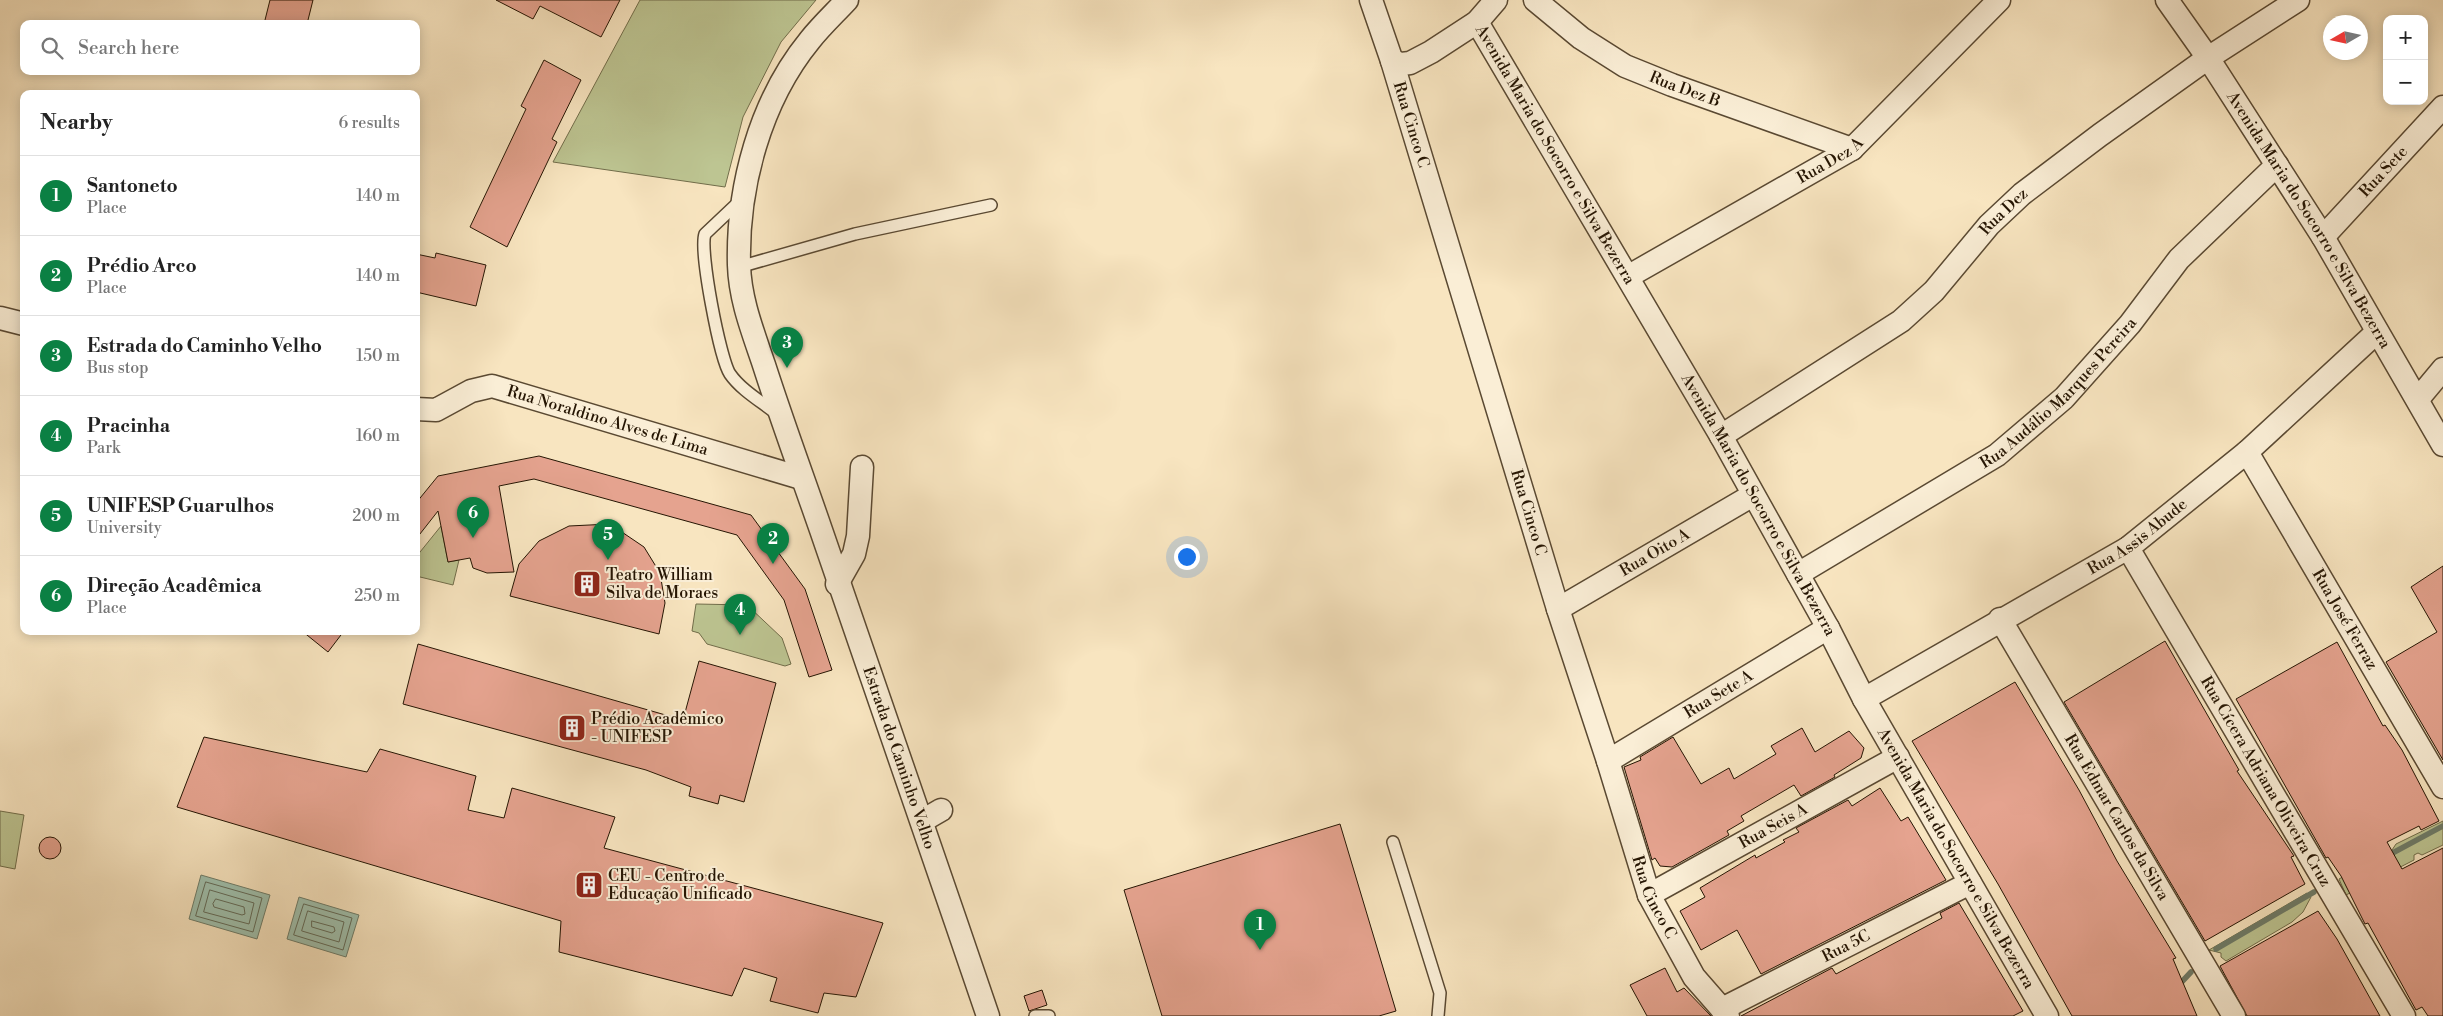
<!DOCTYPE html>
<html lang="en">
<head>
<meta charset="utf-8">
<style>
	body { margin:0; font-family:"Libre Bodoni",serif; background:#f6f6f6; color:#222 }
	.controls { position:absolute; right:15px; top:15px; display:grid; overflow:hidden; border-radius:10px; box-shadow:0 2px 12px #0003 }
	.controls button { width:45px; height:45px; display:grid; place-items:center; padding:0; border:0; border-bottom:1px solid #e0e0e0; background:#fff; color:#222; font:25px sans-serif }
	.compass { position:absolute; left:2323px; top:15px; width:45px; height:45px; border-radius:50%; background:#fff; box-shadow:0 2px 12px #0003; rotate:261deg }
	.you { position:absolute; left:1186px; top:556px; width:18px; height:18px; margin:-12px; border:4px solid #fff; border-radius:50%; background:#1a73e8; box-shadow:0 0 0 8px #1a73e833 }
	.badge { display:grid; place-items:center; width:32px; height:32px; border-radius:50%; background:#0b8043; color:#fff; font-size:16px; font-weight:700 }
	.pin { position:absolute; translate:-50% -41px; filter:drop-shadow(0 1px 2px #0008) }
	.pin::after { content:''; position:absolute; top:26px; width:18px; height:15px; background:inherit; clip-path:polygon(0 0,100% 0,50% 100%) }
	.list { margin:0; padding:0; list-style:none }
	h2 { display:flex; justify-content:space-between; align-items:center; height:65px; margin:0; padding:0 20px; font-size:21px }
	h2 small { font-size:16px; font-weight:400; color:#767676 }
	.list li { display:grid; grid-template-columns:32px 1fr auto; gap:15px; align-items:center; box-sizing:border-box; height:80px; padding:0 20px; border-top:1px solid #e0e0e0 }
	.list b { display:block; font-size:19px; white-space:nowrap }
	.list p { margin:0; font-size:16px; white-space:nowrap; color:#767676 }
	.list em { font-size:16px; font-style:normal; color:#767676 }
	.icon { flex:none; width:28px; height:28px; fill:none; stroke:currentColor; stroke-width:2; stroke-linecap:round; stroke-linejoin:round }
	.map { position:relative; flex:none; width:2443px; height:1016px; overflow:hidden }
	.search { position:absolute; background:#fff; box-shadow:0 2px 12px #0003; left:20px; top:20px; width:400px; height:55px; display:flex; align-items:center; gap:12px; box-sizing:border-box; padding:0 18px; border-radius:10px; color:#767676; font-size:19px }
	.panel { position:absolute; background:#fff; box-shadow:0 2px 12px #0003; left:20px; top:90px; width:400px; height:545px; border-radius:10px }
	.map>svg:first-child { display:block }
	.green { fill:#bdc592; stroke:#716d4a }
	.water { fill:#9fc0ad; stroke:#6e7c69 }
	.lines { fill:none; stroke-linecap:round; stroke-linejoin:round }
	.shore { stroke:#626a58; stroke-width:1 }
	.stream { stroke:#6e7c69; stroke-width:5.5 }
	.building { fill:#e5a38f; stroke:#251503 }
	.lane-casing { stroke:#5a4932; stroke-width:14 }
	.street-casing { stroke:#5a4932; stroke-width:25 }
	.lane { stroke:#faeed6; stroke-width:11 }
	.street { stroke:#faeed6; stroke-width:22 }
	.labels { text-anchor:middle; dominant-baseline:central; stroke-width:4; stroke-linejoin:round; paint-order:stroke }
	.street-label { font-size:16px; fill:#251503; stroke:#faeed6 }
	.poi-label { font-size:16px; fill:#251503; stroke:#faeed6; text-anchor:start }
</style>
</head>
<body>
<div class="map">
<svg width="2443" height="1016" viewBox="0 0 2443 1016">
	<rect width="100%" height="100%" fill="#f8e5c0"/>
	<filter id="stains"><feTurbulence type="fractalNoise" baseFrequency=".004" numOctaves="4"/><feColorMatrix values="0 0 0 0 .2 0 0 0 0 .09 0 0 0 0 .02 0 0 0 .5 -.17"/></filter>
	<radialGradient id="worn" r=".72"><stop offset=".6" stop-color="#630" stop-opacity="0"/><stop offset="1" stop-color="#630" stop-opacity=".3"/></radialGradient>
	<path class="green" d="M640,0H816L781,42L743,117L725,187L553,162Z
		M441,526L448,562L459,560L453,585L416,576V557Z
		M696,604L747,605L782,638L791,664L785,666L707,644L699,633L692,631Z
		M0,811L24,815L15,869L0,866Z
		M2443,821V845L2422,855L2418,853L2414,855V860L2346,895L2339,879L2392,850L2396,844Z
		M2307,893L2311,897L2303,912L2292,922L2226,961L2221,957V953L2209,950Z"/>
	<path class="water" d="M201,875L270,895L257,939L189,919Z
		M299,897L359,915L346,957L287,939Z"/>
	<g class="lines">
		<path class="shore" d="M206,882L262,898L253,932L196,916Z
			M210,890L254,903L249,924L204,912Z
			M216,899L244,907L245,914L242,915L214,907L213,904Z
			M304,904L352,918L343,950L294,935Z
			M308,911L344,922L339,942L302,931Z
			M312,921L334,927L335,931L332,933L312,927Z"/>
		<path class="stream" d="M2387,856L2443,826
			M2216,949L2314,892
			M2177,987L2191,972"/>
	</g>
	<path class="building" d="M270,0H313L307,24H264Z
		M496,0H620L601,37L540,6L533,19Z
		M544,60L581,80L552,139L557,142L507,247L470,227L526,109L521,106Z
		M436,253L486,265L476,306L416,292V254L435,258Z
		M539,456L751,515L805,589L832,670L809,677L784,600L737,535L534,479L499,486L514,572L487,573L473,568L470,558L448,562L438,511L416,539V503L438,476Z
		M610,524L644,547L660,573L665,603L659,634L510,596L519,564L539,541L569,526Z
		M2443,566V760L2386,662L2437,632L2411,587Z
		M302,631H344L328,652Z
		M2165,641L2239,770L2237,771L2294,856L2291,857L2305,884L2205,941L2064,702Z
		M2337,642L2383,726L2385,725L2402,750L2439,821L2421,830L2419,826L2387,842L2402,869L2443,848V1016H2428L2422,1007L2416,1010L2368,923L2365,924L2341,876L2328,857L2326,858L2236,699Z
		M418,644L683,720L699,661L776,683L744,802L720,795L718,804L689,796L691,787L646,770L403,704Z
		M2015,682L2079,790L2117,861L2176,958L2173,959L2197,1016H2072L1998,884L1912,741Z
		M1802,728L1815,752L1849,731L1864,748L1861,758L1834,775L1835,777L1801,796L1794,785L1741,816L1744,821L1727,831L1729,835L1672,867L1660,866L1655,858L1652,860L1624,767L1641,760L1640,757L1673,737L1701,784L1729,768L1734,779L1776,754L1771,746Z
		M204,737L367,772L380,749L476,776L468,810L504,818L512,788L615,817L604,848L883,923L856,997L824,993L818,1013L770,1001L777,978L744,968L732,996L559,952L561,921L177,807Z
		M1880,788L1901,821L1908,817L1946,880L1761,974L1737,930L1701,950L1680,911L1705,897L1700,888L1755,855L1756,858L1785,842L1783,840L1799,832L1796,828L1848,800L1852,806Z
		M1340,824L1396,1011L1379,1016H1162L1124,890Z
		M39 848a11 11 0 1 1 22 0a11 11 0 1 1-22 0Z
		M1959,903L2023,1011L2013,1016H1741L1832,968L1836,974L1942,918L1940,913Z
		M2318,911L2337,939L2380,1016H2247L2220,966Z
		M1665,968L1677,992L1684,988L1711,1016H1647L1630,985Z
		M1042,990L1047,1005L1029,1011L1024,996Z"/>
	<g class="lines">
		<defs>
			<path id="lane" d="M742,199L705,234C699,250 720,359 730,374C741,390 762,402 777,414
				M739,267L855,234L991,205
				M1393,842L1440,993L1438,1016
				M1035,1016H1049"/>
			<g id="street">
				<path id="s1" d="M847,0C835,13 821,26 810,40C760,101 737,187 739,265C740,300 753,332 764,365C782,421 802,475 821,530C876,693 933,854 988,1016"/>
				<path id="s2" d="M1371,0L1392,61L1558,609L1608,761L1649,895L1694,977L1728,1016"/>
				<path id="s3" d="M1535,0L1581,38L1625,66L1672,85L1852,149"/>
				<path id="s4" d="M2167,0L2208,58L2323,237L2443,445"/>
				<path id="s5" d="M1477,22L1721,436L1828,628L1864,699L2047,1016"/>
				<path d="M1392,61L1401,64L1410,63L1431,52L1477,22L1496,0"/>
				<path id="s6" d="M2323,237L2443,107"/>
				<path id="s7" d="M1629,276L1852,149L1999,0"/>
				<path d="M0,318L24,324"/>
				<path d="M2418,399L2443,369"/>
				<path id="s8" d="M416,409L436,410L471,391L492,386L801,478"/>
				<path id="s9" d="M1721,436L1901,321L1934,291L1989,225L2022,194L2100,135L2208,58L2298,0"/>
				<path id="s10" d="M2247,452L2443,787"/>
				<path id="s11" d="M2128,548L2404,1016"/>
				<path id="s12" d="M1798,574L1997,455L2064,398L2130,324L2179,259L2277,165"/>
				<path d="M837,584L854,554L858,536L862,467"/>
				<path id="s13" d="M1558,609L1753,495"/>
				<path id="s14" d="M2000,619L2234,1016"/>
				<path id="s15" d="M1864,699L2128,548L2247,452L2377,332"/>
				<path id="s16" d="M1608,761L1828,628"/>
				<path d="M922,821L941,810"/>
				<path id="s17" d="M1649,895L1898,757"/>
				<path id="s18" d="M1722,1009L1970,883"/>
			</g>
		</defs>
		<use href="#lane" class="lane-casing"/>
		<use href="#street" class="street-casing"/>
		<use href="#lane" class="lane"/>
		<use href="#street" class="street"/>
	</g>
	<defs>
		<symbol id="building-square" viewBox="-11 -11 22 22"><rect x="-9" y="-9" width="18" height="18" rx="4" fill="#8f2418" stroke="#faeed6"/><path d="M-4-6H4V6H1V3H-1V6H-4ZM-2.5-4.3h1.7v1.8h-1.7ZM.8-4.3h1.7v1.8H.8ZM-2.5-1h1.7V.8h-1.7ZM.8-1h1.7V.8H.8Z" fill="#fff"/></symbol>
	</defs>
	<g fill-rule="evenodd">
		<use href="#building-square" x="571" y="568" width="32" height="32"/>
		<use href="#building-square" x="556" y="712" width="32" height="32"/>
		<use href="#building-square" x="573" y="869" width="32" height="32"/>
	</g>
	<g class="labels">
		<g class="street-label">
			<text stroke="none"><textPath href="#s3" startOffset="176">Rua Dez B</textPath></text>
			<text stroke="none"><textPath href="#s2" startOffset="131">Rua Cinco C</textPath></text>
			<text stroke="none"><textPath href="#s5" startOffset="154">Avenida Maria do Socorro e Silva Bezerra</textPath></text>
			<text stroke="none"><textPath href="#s7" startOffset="232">Rua Dez A</textPath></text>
			<text stroke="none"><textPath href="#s6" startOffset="89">Rua Sete</textPath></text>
			<text stroke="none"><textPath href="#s9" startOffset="364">Rua Dez</textPath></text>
			<text stroke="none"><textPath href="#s4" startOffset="262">Avenida Maria do Socorro e Silva Bezerra</textPath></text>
			<text stroke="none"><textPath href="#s12" startOffset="319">Rua Audálio Marques Pereira</textPath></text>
			<text stroke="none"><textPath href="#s8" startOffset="202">Rua Noraldino Alves de Lima</textPath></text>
			<text stroke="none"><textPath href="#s5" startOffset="559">Avenida Maria do Socorro e Silva Bezerra</textPath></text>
			<text stroke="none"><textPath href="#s2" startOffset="536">Rua Cinco C</textPath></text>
			<text stroke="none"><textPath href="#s15" startOffset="318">Rua Assis Abude</textPath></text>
			<text stroke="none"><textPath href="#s13" startOffset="112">Rua Oito A</textPath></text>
			<text stroke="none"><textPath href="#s10" startOffset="194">Rua José Ferraz</textPath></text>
			<text stroke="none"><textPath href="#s16" startOffset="129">Rua Sete A</textPath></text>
			<text stroke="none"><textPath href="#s1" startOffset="814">Estrada do Caminho Velho</textPath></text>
			<text stroke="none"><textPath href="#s11" startOffset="271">Rua Cícera Adriana Oliveira Cruz</textPath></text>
			<text stroke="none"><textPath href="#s14" startOffset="230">Rua Edmar Carlos da Silva</textPath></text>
			<text stroke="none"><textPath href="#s17" startOffset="142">Rua Seis A</textPath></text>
			<text stroke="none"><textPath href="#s5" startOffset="964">Avenida Maria do Socorro e Silva Bezerra</textPath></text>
			<text stroke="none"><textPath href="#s2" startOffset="941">Rua Cinco C</textPath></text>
			<text stroke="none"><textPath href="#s18" startOffset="139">Rua 5C</textPath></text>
		</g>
		<g class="poi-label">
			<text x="606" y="575">Teatro William<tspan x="606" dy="18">Silva de Moraes</tspan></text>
			<text x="591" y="719">Prédio Acadêmico<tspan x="591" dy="18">- UNIFESP</tspan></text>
			<text x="608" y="876">CEU - Centro de<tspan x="608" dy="18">Educação Unificado</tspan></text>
		</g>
	</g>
	<rect width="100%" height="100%" filter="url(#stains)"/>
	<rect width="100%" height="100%" fill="url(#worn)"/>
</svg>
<div class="controls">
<button>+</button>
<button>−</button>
</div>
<svg class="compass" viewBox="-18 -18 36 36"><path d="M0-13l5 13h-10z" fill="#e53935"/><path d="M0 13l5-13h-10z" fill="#767676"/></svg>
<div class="you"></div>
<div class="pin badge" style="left:1260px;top:950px">1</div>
<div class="pin badge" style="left:773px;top:564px">2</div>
<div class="pin badge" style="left:787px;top:368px">3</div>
<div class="pin badge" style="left:740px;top:635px">4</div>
<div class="pin badge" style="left:608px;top:560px">5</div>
<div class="pin badge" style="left:473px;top:538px">6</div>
<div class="search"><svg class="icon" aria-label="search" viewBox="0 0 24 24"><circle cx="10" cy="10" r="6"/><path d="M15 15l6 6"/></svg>Search here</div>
<section class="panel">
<h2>Nearby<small>6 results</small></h2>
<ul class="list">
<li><span class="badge">1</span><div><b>Santoneto</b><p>Place</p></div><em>140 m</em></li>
<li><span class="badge">2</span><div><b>Prédio Arco</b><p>Place</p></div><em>140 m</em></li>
<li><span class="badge">3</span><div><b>Estrada do Caminho Velho</b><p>Bus stop</p></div><em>150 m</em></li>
<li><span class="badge">4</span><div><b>Pracinha</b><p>Park</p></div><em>160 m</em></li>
<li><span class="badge">5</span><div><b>UNIFESP Guarulhos</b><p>University</p></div><em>200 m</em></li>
<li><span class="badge">6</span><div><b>Direção Acadêmica</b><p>Place</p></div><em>250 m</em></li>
</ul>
</section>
</div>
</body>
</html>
